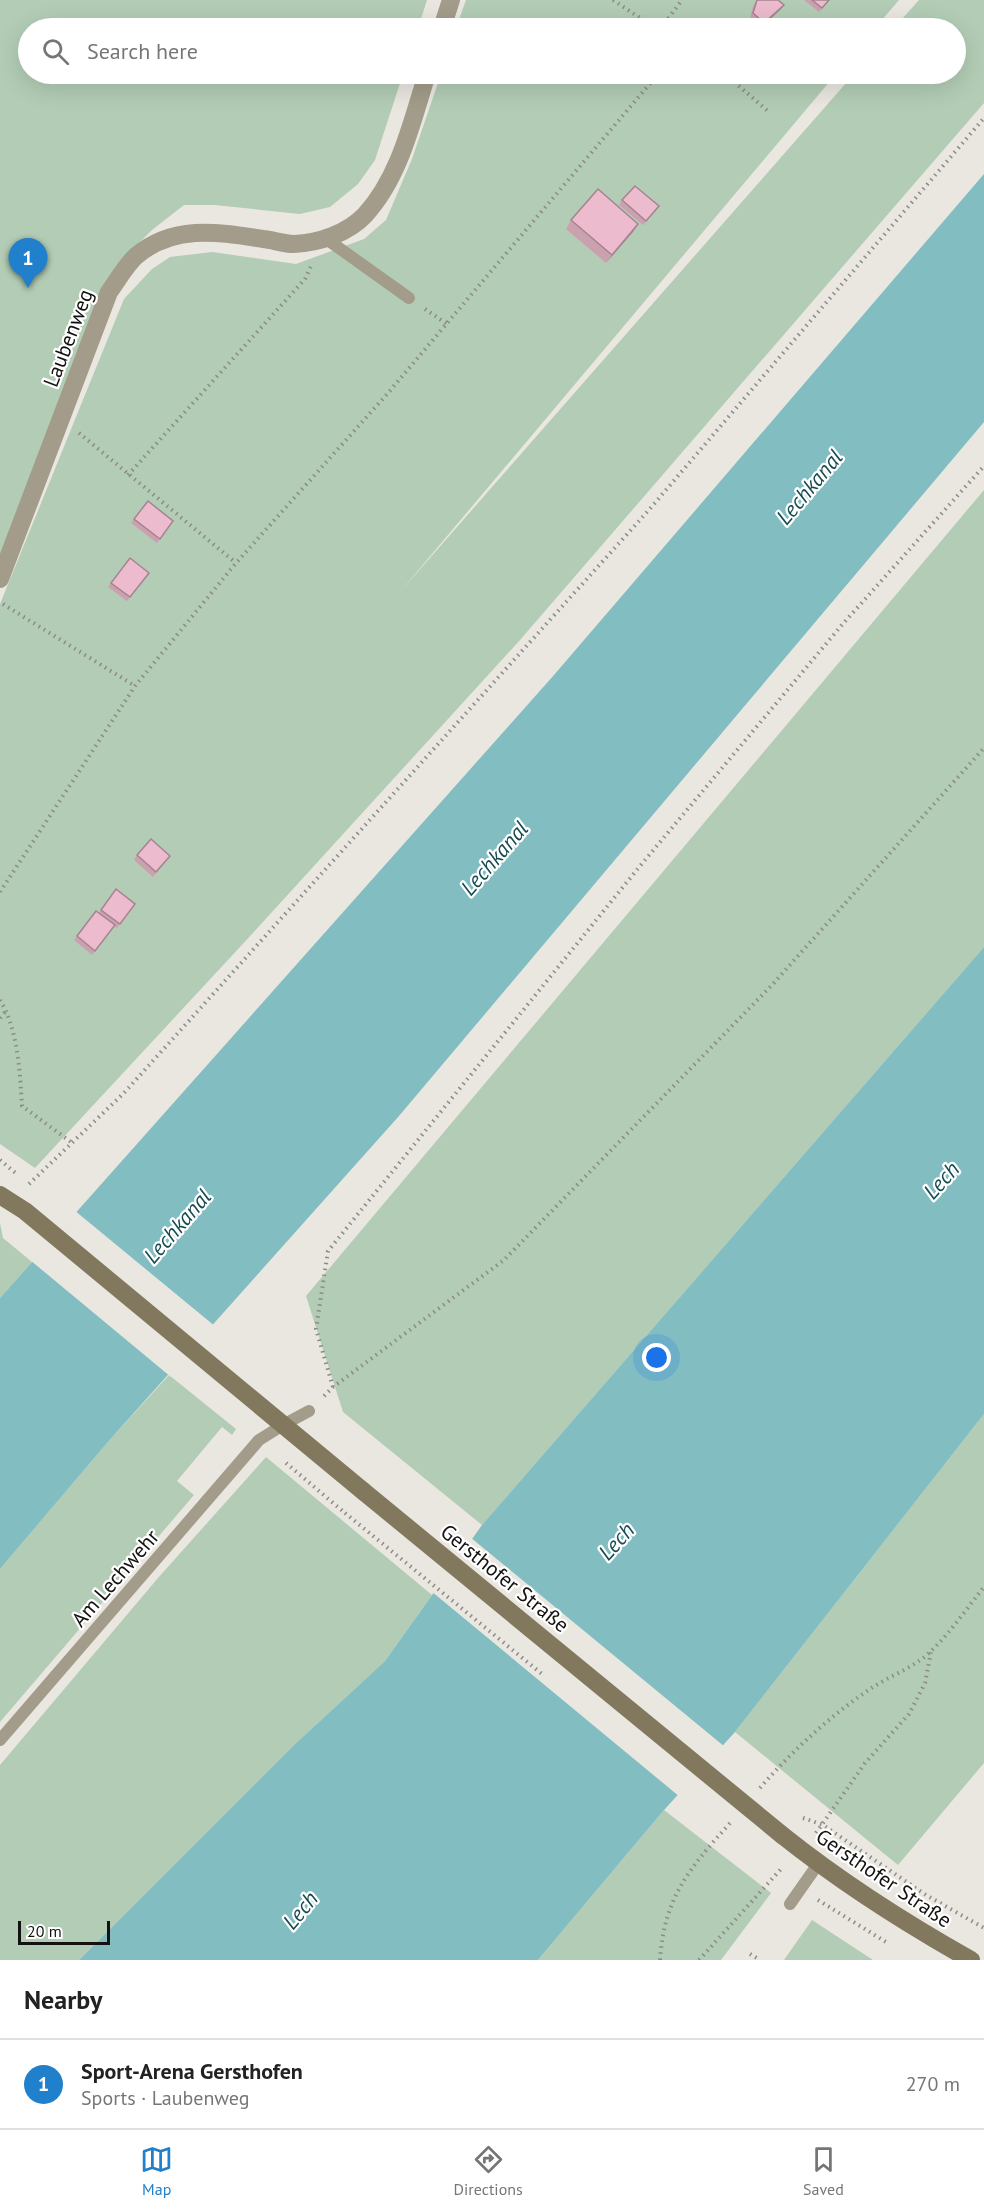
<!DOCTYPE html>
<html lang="en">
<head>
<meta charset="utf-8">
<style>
	body { margin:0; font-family:"PT Sans",sans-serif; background:#f2f2f2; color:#222 }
	.scale { position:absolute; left:18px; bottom:15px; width:92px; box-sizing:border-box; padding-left:6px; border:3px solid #131210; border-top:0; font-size:16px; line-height:21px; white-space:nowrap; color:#131210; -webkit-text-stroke:4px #fff; paint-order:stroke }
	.you { position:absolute; left:657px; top:1358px; width:21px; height:21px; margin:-15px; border:4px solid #fff; border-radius:50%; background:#1a73e8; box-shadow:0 0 0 9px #1a73e833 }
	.badge { display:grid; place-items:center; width:39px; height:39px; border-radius:50%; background:#2180cc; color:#fff; font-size:20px; font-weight:700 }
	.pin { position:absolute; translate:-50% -50px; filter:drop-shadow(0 2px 3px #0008) }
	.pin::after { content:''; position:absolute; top:32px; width:21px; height:18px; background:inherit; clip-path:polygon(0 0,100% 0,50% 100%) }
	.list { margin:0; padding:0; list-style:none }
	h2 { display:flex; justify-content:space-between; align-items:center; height:78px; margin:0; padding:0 24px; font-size:26px }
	h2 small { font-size:20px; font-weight:400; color:#767676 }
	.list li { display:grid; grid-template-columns:39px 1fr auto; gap:18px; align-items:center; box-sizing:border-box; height:90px; padding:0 24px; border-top:2px solid #e0e0e0 }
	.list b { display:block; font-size:22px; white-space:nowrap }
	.list p { margin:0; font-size:20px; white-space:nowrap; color:#767676 }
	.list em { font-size:20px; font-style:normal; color:#767676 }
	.icon { flex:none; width:33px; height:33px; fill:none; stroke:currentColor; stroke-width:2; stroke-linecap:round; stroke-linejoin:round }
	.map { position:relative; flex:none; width:984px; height:1960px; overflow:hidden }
	.search { position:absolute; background:#fff; box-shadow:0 6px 24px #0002; left:18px; right:18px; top:18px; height:66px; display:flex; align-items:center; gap:15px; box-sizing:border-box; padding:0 21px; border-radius:33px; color:#767676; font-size:22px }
	.sheet { height:168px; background:#fff }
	nav { display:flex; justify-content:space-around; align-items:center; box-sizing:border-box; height:84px; border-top:2px solid #e0e0e0; background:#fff; font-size:16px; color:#767676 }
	nav a { display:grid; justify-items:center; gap:3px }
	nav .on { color:#2180cc }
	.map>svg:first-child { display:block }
	.green { fill:#b2ccb5 }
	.water { fill:#82bdc2 }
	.pier { fill:#eae7e1 }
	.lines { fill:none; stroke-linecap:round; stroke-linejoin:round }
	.path { stroke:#8d8b87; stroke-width:4; stroke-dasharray:1.5 4.5; stroke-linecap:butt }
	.lane { stroke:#a39c8a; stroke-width:12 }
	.street { stroke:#a39c8a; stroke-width:18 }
	.secondary { stroke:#82785d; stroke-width:18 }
	.path-bridge { stroke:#8d8b87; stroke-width:4; stroke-dasharray:1.5 4.5; stroke-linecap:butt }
	.secondary-bridge { stroke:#82785d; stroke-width:18 }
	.wall { fill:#cba1b0 }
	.shaded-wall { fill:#a58390 }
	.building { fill:#ecbbcd; stroke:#a58390; stroke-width:1.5 }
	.labels { text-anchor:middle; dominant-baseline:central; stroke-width:4.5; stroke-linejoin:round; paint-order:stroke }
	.street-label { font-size:21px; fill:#131210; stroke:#fff }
	.water-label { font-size:22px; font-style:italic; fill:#164b4f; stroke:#fff }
</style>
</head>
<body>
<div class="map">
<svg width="984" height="1960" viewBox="0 0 984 1960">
	<rect width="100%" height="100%" fill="#eae7e1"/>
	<path class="green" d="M0,0H427L418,28H28V74H403L375,160L358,184L330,207L300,214L215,205H184L152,230L134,248L0,558Z
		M466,0H899L875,28H456Z
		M919,0H984V103L520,640L252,934L35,1168L0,1144V604L124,299L152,269L170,257L212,252L296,264L364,239L386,220L412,159L441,74H836L400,592L854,74H956V28H894Z
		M984,490V947L482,1525L343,1412L306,1296Z
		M0,1223L3,1238L32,1262L0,1298Z
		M169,1375L236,1429L232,1435L222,1427L177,1481L194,1495L0,1722V1569L107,1443Z
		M984,1414V1763L898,1865L735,1732Z
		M266,1457L432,1595L385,1661L293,1746L79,1960H0V1765L158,1578Z
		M664,1810L771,1893L721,1960H538Z
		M812,1920L873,1960H784Z"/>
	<path class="water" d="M984,174V422L399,1116L107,1443L0,1569V1298L554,675Z
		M984,947V1414L735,1732L664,1810L538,1960H79L293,1746L385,1661L482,1525Z"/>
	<path class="pier" d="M74,1210L216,1327L171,1377L30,1260Z
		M470,1537L725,1747L680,1797L431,1591Z"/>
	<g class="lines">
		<path class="path" d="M613,0L655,28
			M661,28L682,0
			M725,74L769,112
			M425,309L447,324
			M79,433L236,563
			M128,475L305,279L311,266
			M3,604L135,686
			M0,892L135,686L236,563L388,393L658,74
			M0,1000C18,1029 20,1073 22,1106L71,1142
			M0,1018L6,1011
			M0,1160L18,1175
			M29,1184L124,1093L648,511L984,118
			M333,1387L316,1329L328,1251L640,866L841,626L984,466
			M324,1396L333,1387L504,1260L772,985L984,748
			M286,1463L345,1513
			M760,1788C793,1750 831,1715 873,1687C892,1675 915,1667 931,1651C951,1632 967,1608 984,1587
			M803,1818L823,1825L926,1895L984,1928
			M816,1833L865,1763L909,1714L925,1683L931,1652
			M818,1900L886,1942
			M750,1954L760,1960
			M660,1960C664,1897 690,1868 730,1823
			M699,1960L781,1869"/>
		<path class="lane" d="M325,238L409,298
			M0,1740L259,1440L283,1425L309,1411
			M790,1904L818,1864"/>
		<path class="street" d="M442,28L451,0
			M0,579L109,292C117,281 126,265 136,256C174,224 218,232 263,239C273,240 284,244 294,244C319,243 348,233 365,215C400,177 412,121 427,74"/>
		<path class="secondary" d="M0,1195L25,1211L363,1491
			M782,1835C841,1882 905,1923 971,1960"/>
		<path class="path-bridge" d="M345,1513L542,1674"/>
		<path class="secondary-bridge" d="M363,1491L782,1835"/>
	</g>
	<path class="wall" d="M757,0L784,5L781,9L761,28L750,18L753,6Z
		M804,0H830L819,12Z
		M622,200L659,206L643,225L619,205Z
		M571,220L638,224L606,263L566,229Z
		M148,501L173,521L157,543L131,523Z
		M149,573L127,601L108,587L111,583Z
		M137,855L170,856L153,877L134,860Z
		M116,889L135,904L117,928L114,926L92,955L74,940L96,911L99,913Z"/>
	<path class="shaded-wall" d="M784,5L781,9L761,28L764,23Z
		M638,224L633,232L606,263L612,255Z"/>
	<path class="building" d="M757,0H778L784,5L764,23L753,13Z
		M812,0H829L822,8Z
		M635,186L659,206L646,221L622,200Z
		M598,189L638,224L612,255L571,220Z
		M148,501L173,521L160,539L134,519Z
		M130,558L149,573L130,597L111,583Z
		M151,839L170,856L156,872L137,855Z
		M116,889L135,904L120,924L101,910Z
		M96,911L115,925L95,951L77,936Z"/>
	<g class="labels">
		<g class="street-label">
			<text transform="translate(68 338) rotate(-69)">Laubenweg</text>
			<text transform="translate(115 1578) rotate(-49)">Am Lechwehr</text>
			<text transform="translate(505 1578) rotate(39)">Gersthofer Straße</text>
			<text transform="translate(884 1878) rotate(34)">Gersthofer Straße</text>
		</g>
		<g class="water-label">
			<text transform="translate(809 487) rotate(-50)">Lechkanal</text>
			<text transform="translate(494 858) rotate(-49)">Lechkanal</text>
			<text transform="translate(941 1180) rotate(-48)">Lech</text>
			<text transform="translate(177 1226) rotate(-49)">Lechkanal</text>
			<text transform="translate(616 1541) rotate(-48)">Lech</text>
			<text transform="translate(300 1910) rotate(-50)">Lech</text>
		</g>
	</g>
</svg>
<div class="scale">20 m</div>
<div class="you"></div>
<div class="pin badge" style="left:28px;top:288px">1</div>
<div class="search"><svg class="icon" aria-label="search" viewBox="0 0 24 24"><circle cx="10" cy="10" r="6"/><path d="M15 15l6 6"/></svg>Search here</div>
</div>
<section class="sheet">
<h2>Nearby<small></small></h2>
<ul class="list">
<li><span class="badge">1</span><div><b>Sport-Arena Gersthofen</b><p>Sports · Laubenweg</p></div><em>270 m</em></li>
</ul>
</section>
<nav>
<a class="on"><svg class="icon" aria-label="map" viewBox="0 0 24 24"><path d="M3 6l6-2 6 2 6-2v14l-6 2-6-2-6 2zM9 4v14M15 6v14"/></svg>Map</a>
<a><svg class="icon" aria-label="directions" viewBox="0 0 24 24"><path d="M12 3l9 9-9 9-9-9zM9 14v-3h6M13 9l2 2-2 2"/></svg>Directions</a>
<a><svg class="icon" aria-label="saved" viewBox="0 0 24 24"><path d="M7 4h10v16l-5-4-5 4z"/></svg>Saved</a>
</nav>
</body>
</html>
